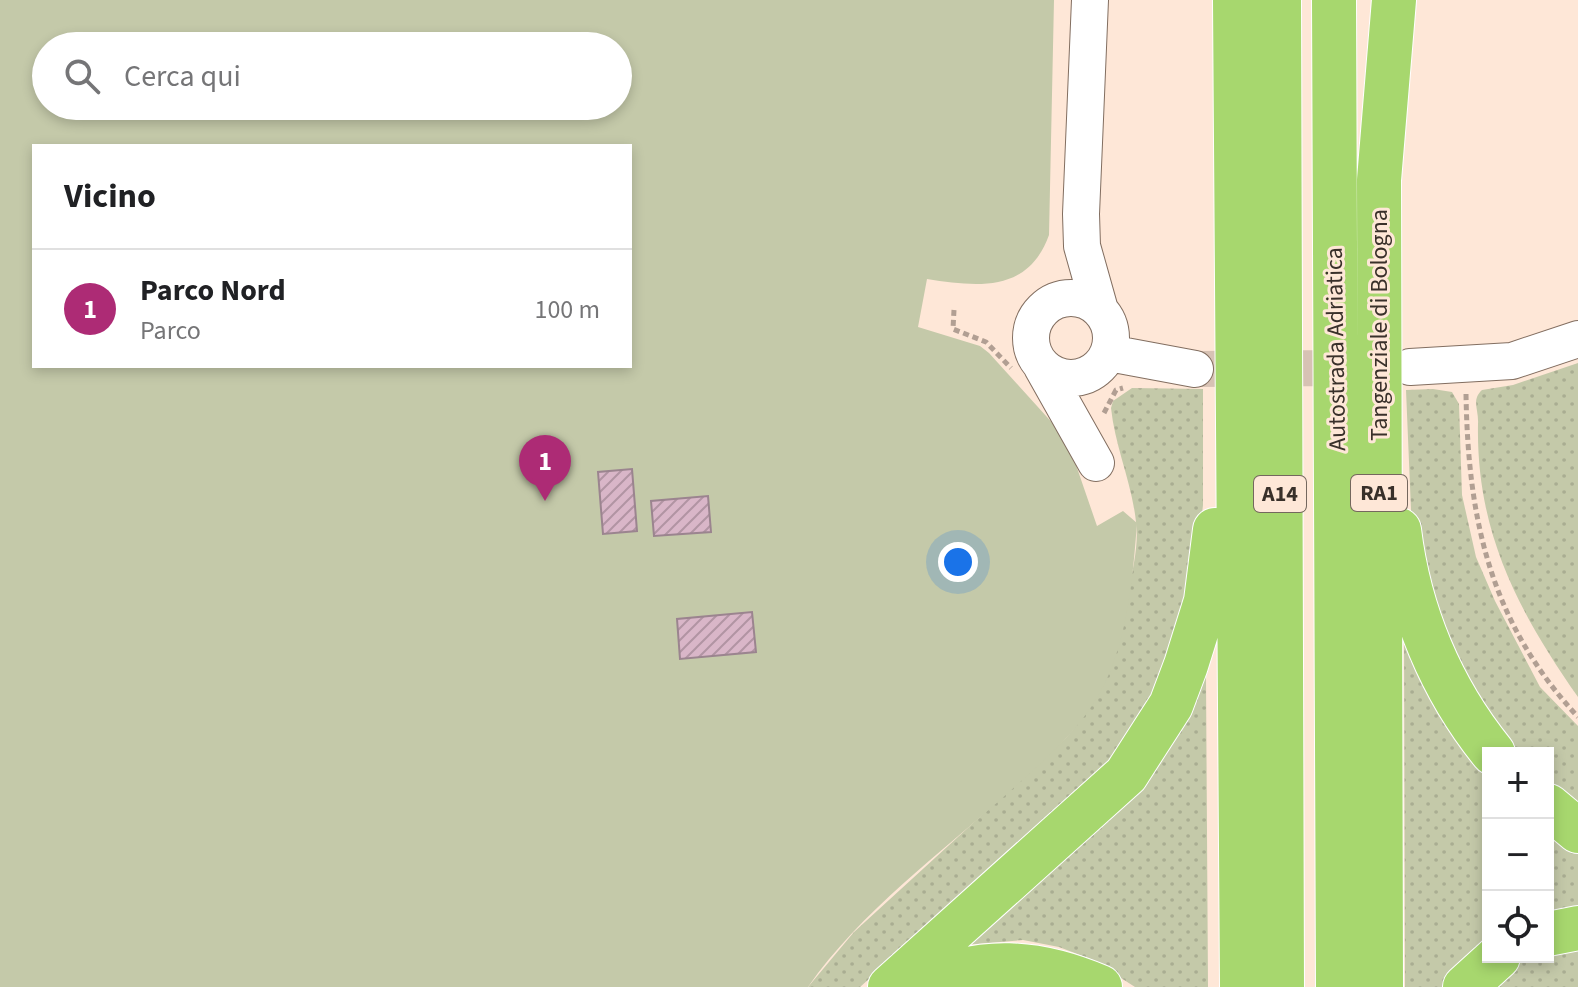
<!DOCTYPE html>
<html lang="it">
<head>
<meta charset="utf-8">
<style>
	body { margin:0; font-family:"Source Sans 3",sans-serif; background:#f2f2f2; color:#202124 }
	.controls { position:absolute; right:24px; bottom:24px; display:grid; overflow:hidden; border-radius:0px; box-shadow:0 4px 12px #0003 }
	.controls button { width:72px; height:72px; display:grid; place-items:center; padding:0; border:0; border-bottom:2px solid #e0e0e0; background:#fff; color:#202124; font:40px sans-serif }
	.you { position:absolute; left:958px; top:562px; width:28px; height:28px; margin:-20px; border:6px solid #fff; border-radius:50%; background:#1a73e8; box-shadow:0 0 0 12px #1a73e833 }
	.badge { display:grid; place-items:center; width:52px; height:52px; border-radius:50%; background:#ad2b75; color:#fff; font-size:26px; font-weight:700 }
	.pin { position:absolute; translate:-50% -66px; filter:drop-shadow(0 2px 4px #0008) }
	.pin::after { content:''; position:absolute; top:42px; width:28px; height:24px; background:inherit; clip-path:polygon(0 0,100% 0,50% 100%) }
	.list { margin:0; padding:0; list-style:none }
	h2 { display:flex; justify-content:space-between; align-items:center; height:104px; margin:0; padding:0 32px; font-size:34px }
	h2 small { font-size:26px; font-weight:400; color:#757577 }
	.list li { display:grid; grid-template-columns:52px 1fr auto; gap:24px; align-items:center; box-sizing:border-box; height:120px; padding:0 32px; border-top:2px solid #e0e0e0 }
	.list b { display:block; font-size:30px; white-space:nowrap }
	.list p { margin:0; font-size:26px; white-space:nowrap; color:#757577 }
	.list em { font-size:26px; font-style:normal; color:#757577 }
	.icon { flex:none; width:44px; height:44px; fill:none; stroke:currentColor; stroke-width:2; stroke-linecap:round; stroke-linejoin:round }
	.map { position:relative; flex:none; width:1578px; height:987px; overflow:hidden }
	.search { position:absolute; background:#fff; box-shadow:0 4px 12px #0003; left:32px; top:32px; width:600px; height:88px; display:flex; align-items:center; gap:20px; box-sizing:border-box; padding:0 28px; border-radius:44px; color:#757577; font-size:30px }
	.panel { position:absolute; background:#fff; box-shadow:0 4px 12px #0003; left:32px; top:144px; width:600px; height:224px; border-radius:0px }
	.map>svg:first-child { display:block }
	.grass { fill:url(#grass-dots) }
	.green { fill:#c4c9a9; fill-rule:evenodd }
	.building { fill:url(#building-hatch); stroke:#9b848f; stroke-width:2 }
	.lines { fill:none; stroke-linecap:round; stroke-linejoin:round }
	.minor-tunnel { stroke:#d7c2b4; stroke-width:36; stroke-dasharray:36 18; stroke-linecap:butt }
	.minor-casing { stroke:#826e60; stroke-width:38 }
	.highway-casing { stroke:#fff; stroke-width:46 }
	.path { stroke:#b19f93; stroke-width:5; stroke-dasharray:6 4; stroke-linecap:butt }
	.minor { stroke:#fff; stroke-width:36 }
	.highway { stroke:#a7d76e; stroke-width:44 }
	.labels { text-anchor:middle; dominant-baseline:central; stroke-width:6; stroke-linejoin:round; paint-order:stroke }
	.shield { fill:#fee7d7; stroke:#74675e; stroke-width:2 }
	.shield-label { font-size:22px; font-weight:bold; fill:#39302a }
	.street-label { font-size:24px; fill:#39302a; stroke:#fee7d7 }
</style>
</head>
<body>
<div class="map">
<svg width="1578" height="987" viewBox="0 0 1578 987">
	<defs>
		<pattern id="grass-dots" width="8" height="8" patternUnits="userSpaceOnUse" patternTransform="scale(2)"><rect width="8" height="8" fill="#c4c9a9"/><path d="M2 2h.1M6 6h.1" fill="none" stroke="#a9ad92" stroke-width="1.8" stroke-linecap="round"/></pattern>
		<pattern id="building-hatch" width="6" height="6" patternUnits="userSpaceOnUse" patternTransform="scale(2)"><rect width="6" height="6" fill="#d9b6c8"/><path d="M-1 1l2-2M0 6l6-6M5 7l2-2" fill="none" stroke="#b194a3"/></pattern>
	</defs>
	<rect width="100%" height="100%" fill="#fee7d7"/>
	<path class="grass" d="M1578,363V697C1518,611 1476,532 1478,424C1479,410 1471,400 1482,390L1513,385Z
		M1132,388L1203,389V505L1192,601L1128,750L860,987H808L854,932L1066,738C1106,692 1118,647 1129,589C1133,568 1139,543 1136,522C1132,483 1115,447 1111,408L1113,401Z
		M1433,389L1452,392L1459,404L1462,495L1476,557L1495,601L1540,687L1578,726V811L1548,785V753H1515L1465,684L1412,534L1406,390Z
		M1404,630L1488,764V948L1447,987H1405Z
		M1194,677H1206L1208,987H1135L1093,960L1059,947L1023,940L965,945Z
		M1548,822L1578,848V914L1548,920Z
		M1578,939V987H1479L1522,957H1548V946Z"/>
	<path class="green" d="M0,0H1054L1049,235C1028,293 978,287 927,279L918,327L980,346L989,353L1056,427L1076,465L1097,526L1123,511L1137,523C1133,576 1128,635 1105,683C1083,728 1045,760 1009,792C941,853 860,912 808,987H0ZM46,46H618V106H46ZM34,146H630V366H34Z"/>
	<path class="building" d="M632,469L637,531L603,534L598,472Z
		M708,496L711,532L654,536L651,501Z
		M752,612L756,652L680,659L677,619Z"/>
	<g class="lines">
		<path class="minor-tunnel" d="M1195,369L1361,368"/>
		<defs>
			<path id="minor" d="M1090,0L1081,214L1082,246L1100,310
				M1031 338a40 40 0 1 1 80 0a40 40 0 1 1-80 0Z
				M1109,353L1195,369
				M1042,367L1096,463
				M1410,367L1512,361L1578,339"/>
			<path id="highway" d="M1235,0L1242,987
				M1279,0L1282,987
				M1334,0L1338,987
				M1399,530C1409,612 1441,689 1493,753
				M1548,806L1578,831
				M1548,934L1578,928
				M890,987L1126,775L1171,705L1186,665L1206,601L1215,530
				M919,987C979,955 1039,961 1100,987
				M1381,987L1379,180L1394,0
				M1465,987L1498,957"/>
		</defs>
		<use href="#minor" class="minor-casing"/>
		<use href="#highway" class="highway-casing"/>
		<path class="path" d="M954,310L953,329L986,342L1011,368
			M1466,394C1468,519 1490,622 1578,717
			M1104,413L1116,390L1123,388"/>
		<use href="#minor" class="minor"/>
		<use href="#highway" class="highway"/>
	</g>
	<g class="labels">
		<g class="shield">
			<rect x="1351" y="475" width="56" height="36" rx="6"/>
			<rect x="1254" y="476" width="52" height="36" rx="6"/>
		</g>
		<g class="shield-label">
			<text x="1379" y="493">RA1</text>
			<text x="1280" y="494">A14</text>
		</g>
		<g class="street-label">
			<text transform="translate(1379 325) rotate(-90)">Tangenziale di Bologna</text>
			<text transform="translate(1336 349) rotate(-91)">Autostrada Adriatica</text>
		</g>
	</g>
</svg>
<div class="controls">
<button>+</button>
<button>−</button>
<button><svg class="icon" aria-label="locate" viewBox="0 0 24 24"><circle cx="12" cy="12" r="6"/><path d="M12 2v4M12 18v4M2 12h4M18 12h4"/></svg></button>
</div>
<div class="you"></div>
<div class="pin badge" style="left:545px;top:501px">1</div>
<div class="search"><svg class="icon" aria-label="search" viewBox="0 0 24 24"><circle cx="10" cy="10" r="6"/><path d="M15 15l6 6"/></svg>Cerca qui</div>
<section class="panel">
<h2>Vicino<small></small></h2>
<ul class="list">
<li><span class="badge">1</span><div><b>Parco Nord</b><p>Parco</p></div><em>100 m</em></li>
</ul>
</section>
</div>
</body>
</html>
